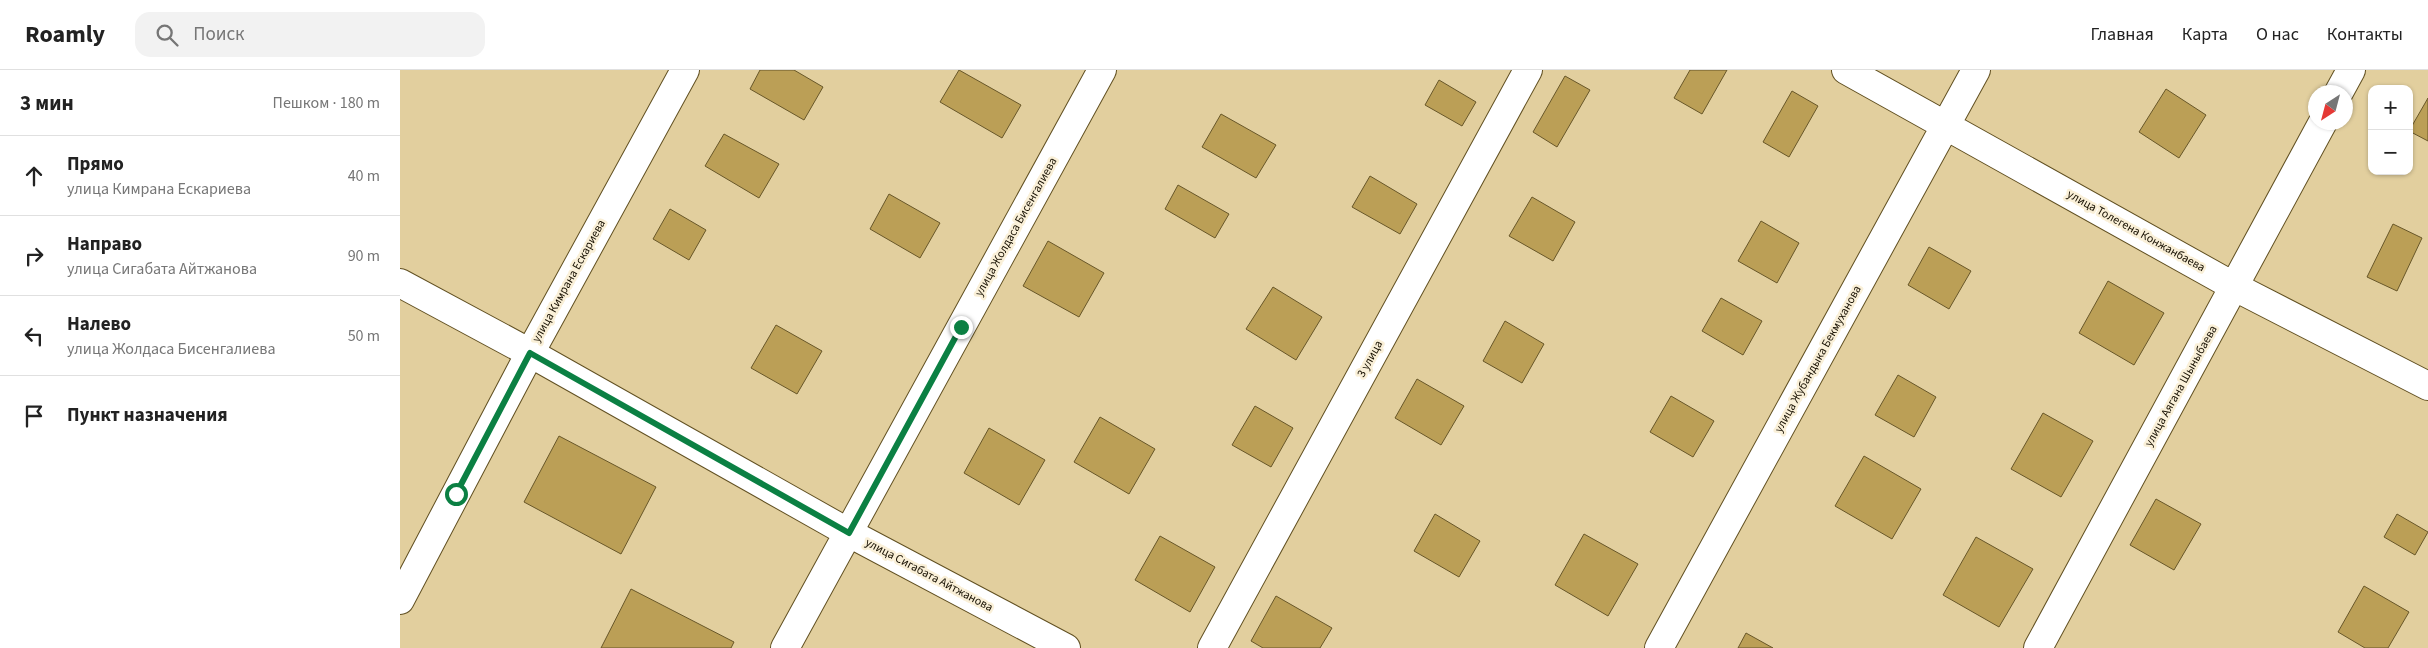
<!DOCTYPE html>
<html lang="ru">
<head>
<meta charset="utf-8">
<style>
	body { margin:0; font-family:"Source Sans 3",sans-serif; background:#f2f2f2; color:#222 }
	.controls { position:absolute; right:15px; top:15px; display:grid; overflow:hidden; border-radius:10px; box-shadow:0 1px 4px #0004 }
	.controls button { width:45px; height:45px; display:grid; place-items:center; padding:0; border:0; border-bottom:1px solid #e0e0e0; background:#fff; color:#222; font:25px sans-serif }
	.compass { position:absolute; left:1908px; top:15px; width:45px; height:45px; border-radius:50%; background:#fff; box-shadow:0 1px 4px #0004; rotate:216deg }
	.stop { position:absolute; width:15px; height:15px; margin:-11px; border:4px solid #0b8043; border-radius:50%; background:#fff }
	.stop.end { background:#0b8043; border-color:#fff; box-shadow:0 1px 5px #0008 }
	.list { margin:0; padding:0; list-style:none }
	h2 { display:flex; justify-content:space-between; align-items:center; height:65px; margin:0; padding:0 20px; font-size:21px }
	h2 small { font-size:16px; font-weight:400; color:#767676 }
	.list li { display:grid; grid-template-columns:32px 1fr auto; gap:15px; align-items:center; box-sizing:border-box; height:80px; padding:0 20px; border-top:1px solid #e0e0e0 }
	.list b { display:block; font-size:19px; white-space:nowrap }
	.list p { margin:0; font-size:16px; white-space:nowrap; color:#767676 }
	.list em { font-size:16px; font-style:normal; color:#767676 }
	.icon { flex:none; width:28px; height:28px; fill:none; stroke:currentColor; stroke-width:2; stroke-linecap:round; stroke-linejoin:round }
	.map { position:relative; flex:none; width:2028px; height:578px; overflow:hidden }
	header { display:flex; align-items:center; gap:30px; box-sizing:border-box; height:70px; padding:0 25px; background:#fff; border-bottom:1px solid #e0e0e0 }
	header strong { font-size:24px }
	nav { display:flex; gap:28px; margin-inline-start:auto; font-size:18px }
	.search { width:350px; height:45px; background:#f2f2f2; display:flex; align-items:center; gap:12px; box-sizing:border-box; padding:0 18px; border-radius:15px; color:#767676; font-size:19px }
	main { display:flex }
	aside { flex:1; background:#fff }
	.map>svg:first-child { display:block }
	.building { fill:#bb9f56; stroke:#685729 }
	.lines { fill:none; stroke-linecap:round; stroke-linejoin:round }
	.minor-casing { stroke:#615022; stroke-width:30 }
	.minor { stroke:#fff; stroke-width:28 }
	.route { stroke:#0b8043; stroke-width:6 }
	.labels { text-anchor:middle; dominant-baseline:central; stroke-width:5; stroke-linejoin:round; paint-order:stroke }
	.street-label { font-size:12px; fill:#160f00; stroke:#faf0d8 }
</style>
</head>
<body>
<header>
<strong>Roamly</strong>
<div class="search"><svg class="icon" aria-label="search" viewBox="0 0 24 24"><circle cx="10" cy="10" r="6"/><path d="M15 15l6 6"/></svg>Поиск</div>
<nav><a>Главная</a><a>Карта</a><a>О нас</a><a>Контакты</a></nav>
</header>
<main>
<aside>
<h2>3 мин<small>Пешком · 180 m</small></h2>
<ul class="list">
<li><svg class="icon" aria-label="ahead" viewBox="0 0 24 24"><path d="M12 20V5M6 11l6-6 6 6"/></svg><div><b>Прямо</b><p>улица Кимрана Ескариева</p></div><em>40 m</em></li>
<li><svg class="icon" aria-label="right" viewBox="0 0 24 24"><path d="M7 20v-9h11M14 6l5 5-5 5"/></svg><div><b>Направо</b><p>улица Сигабата Айтжанова</p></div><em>90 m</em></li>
<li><svg class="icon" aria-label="left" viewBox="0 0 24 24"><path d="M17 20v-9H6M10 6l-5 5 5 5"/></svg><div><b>Налево</b><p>улица Жолдаса Бисенгалиева</p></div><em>50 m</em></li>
<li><svg class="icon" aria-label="arrive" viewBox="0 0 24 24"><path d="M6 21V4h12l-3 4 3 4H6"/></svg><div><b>Пункт назначения</b></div></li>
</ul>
</aside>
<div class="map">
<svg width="2028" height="578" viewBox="0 0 2028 578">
	<rect width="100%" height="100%" fill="#e2cf9e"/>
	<path class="building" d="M360,0H394L423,17L404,50L350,19Z
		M559,0L621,35L602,68L540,32Z
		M1290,0H1327L1302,44L1274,28Z
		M1165,6L1190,20L1157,77L1133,62Z
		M1039,10L1076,32L1062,56L1025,35Z
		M1766,19L1806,45L1779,88L1739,62Z
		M1392,21L1418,36L1389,87L1363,72Z
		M2028,28V71L2009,61Z
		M821,44L876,75L856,108L802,77Z
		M324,64L379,94L359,128L305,96Z
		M970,106L1017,134L1000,164L952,137Z
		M778,115L829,144L815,168L765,139Z
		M489,124L540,153L520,188L470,159Z
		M1132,127L1175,152L1153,191L1109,166Z
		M270,139L306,160L289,190L253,169Z
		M1361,151L1399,173L1377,213L1338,191Z
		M1993,154L2022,168L1997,221L1967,207Z
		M648,171L704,203L679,247L623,216Z
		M1529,177L1571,201L1549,239L1508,215Z
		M1708,211L1764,243L1734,295L1679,263Z
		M873,217L922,247L896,290L846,259Z
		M1321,228L1362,251L1343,285L1302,261Z
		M1105,251L1144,274L1122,313L1083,291Z
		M376,255L422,281L397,324L351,298Z
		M1498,305L1536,327L1514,367L1475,345Z
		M1017,309L1064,336L1041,375L995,348Z
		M1271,326L1314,351L1293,387L1250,362Z
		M855,336L893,358L871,397L832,375Z
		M1643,343L1693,371L1661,427L1611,399Z
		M700,347L755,379L729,424L674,392Z
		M589,358L645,390L619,435L564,403Z
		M159,366L256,417L221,484L124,432Z
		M1464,386L1521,419L1492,469L1435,436Z
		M1756,429L1801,454L1774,500L1730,475Z
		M1035,444L1080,471L1059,507L1014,481Z
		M1997,444L2028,462L2015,485L1984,467Z
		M1184,464L1238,494L1208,546L1155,515Z
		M760,466L815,497L790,542L735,510Z
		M1576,467L1633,499L1599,557L1543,525Z
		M1964,516L2009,542L1988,578H1965L1938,562Z
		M231,519L334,572L331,578H201Z
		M876,526L932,558L920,578H863L851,571Z
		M1346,563L1373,578H1338Z"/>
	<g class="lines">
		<defs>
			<path id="minor" d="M1446,0L1835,217L2028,316
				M1939,22L1951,0
				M0,213L130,283L449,463L666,578
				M0,530L130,283L285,0
				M385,578L702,0
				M812,578L1128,0
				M1259,578L1576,0
				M1638,578L1923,52"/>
		</defs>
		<use href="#minor" class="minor-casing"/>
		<use href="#minor" class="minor"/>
	</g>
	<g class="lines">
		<path class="route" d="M56,424L130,283L449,463L561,257"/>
	</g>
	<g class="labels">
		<g class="street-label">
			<text transform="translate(616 157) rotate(-61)">улица Жолдаса Бисенгалиева</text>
			<text transform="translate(1736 161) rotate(29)">улица Толегена Конжанбаева</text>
			<text transform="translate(169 211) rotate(-61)">улица Кимрана Ескариева</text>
			<text transform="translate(970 289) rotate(-61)">3 улица</text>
			<text transform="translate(1418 289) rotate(-61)">улица Жубандыка Бекмуханова</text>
			<text transform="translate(1781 316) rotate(-61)">улица Аягана Шыныбаева</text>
			<text transform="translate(529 505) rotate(28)">улица Сигабата Айтжанова</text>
		</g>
	</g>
</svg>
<div class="controls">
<button>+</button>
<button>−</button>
</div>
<svg class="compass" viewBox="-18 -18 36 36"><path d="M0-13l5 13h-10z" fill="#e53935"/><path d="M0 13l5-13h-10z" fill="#767676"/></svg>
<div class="stop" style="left:56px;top:424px"></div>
<div class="stop end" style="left:561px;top:257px"></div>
</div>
</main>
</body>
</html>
